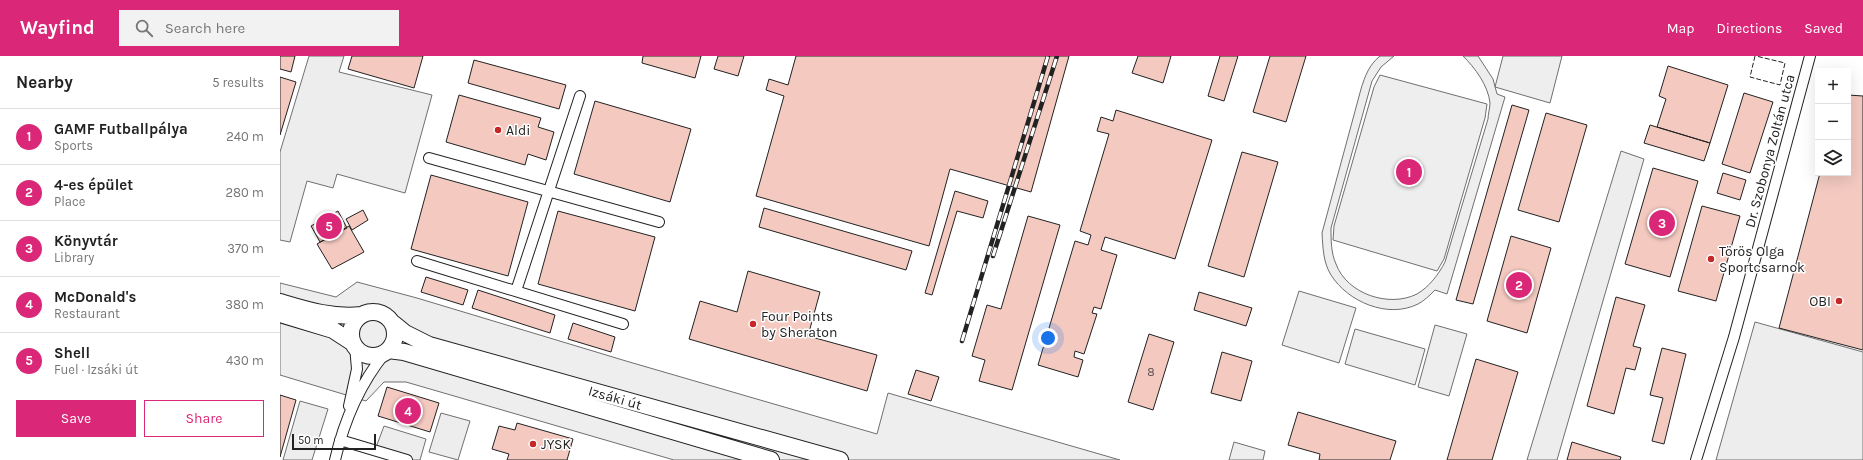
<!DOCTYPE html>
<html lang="en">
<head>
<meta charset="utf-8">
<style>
	body { margin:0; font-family:Karla,sans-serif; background:#f2f2f2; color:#222 }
	.controls { position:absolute; right:12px; top:12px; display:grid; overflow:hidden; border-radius:0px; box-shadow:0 4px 16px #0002 }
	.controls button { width:36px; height:36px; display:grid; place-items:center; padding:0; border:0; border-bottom:1px solid #e0e0e0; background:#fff; color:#222; font:20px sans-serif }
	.scale { position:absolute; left:12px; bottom:10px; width:84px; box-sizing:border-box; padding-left:4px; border:2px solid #222; border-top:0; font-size:11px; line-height:14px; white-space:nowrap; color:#222; -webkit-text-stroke:3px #fff; paint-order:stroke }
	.you { position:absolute; left:768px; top:282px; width:14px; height:14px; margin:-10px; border:3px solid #fff; border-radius:50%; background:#1a73e8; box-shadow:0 0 0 6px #1a73e833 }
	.badge { display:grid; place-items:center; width:26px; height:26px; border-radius:50%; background:#db2777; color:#fff; font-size:13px; font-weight:700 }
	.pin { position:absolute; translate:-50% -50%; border:2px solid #fff; box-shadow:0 1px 4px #0006 }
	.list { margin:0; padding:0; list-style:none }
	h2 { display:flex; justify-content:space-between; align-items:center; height:52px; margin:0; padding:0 16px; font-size:17px }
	h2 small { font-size:13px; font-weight:400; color:#767676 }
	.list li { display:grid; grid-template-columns:26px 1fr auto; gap:12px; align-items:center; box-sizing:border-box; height:56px; padding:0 16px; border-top:1px solid #e0e0e0 }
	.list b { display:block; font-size:15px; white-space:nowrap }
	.list p { margin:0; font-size:13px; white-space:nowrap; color:#767676 }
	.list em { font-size:13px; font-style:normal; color:#767676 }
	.actions { display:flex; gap:8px; padding:12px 16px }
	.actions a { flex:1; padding:9px 0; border:1px solid #db2777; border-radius:0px; text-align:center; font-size:14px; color:#db2777 }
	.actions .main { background:#db2777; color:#fff }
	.icon { flex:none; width:22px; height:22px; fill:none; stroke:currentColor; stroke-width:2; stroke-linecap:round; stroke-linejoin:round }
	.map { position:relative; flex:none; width:1583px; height:404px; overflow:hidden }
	header { display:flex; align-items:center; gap:24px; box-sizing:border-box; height:56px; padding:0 20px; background:#db2777; color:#fff }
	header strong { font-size:19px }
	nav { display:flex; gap:22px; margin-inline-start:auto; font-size:14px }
	.search { width:280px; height:36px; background:#f2f2f2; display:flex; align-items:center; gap:10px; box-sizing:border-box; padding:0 14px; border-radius:0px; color:#767676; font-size:15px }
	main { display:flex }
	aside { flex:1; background:#fff }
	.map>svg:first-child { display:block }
	.green { fill:#eee; stroke:#6f6f6f }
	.parking { fill:#ededed; stroke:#6f6f6f }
	.building { fill:#f3c9c0; stroke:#222 }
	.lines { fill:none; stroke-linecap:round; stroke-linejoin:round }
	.street-casing { stroke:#222; stroke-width:12 }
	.primary-casing { stroke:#222; stroke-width:18 }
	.street { stroke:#fff; stroke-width:10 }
	.primary { stroke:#fff; stroke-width:16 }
	.rail-casing { stroke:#222; stroke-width:4.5 }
	.rail { stroke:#fff; stroke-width:3; stroke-dasharray:9; stroke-linecap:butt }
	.fence { stroke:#222; stroke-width:1; stroke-dasharray:5 2; stroke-linecap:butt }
	.poi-dot { fill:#c62828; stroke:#fff; stroke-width:1.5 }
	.labels { text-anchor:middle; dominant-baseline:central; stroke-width:3; stroke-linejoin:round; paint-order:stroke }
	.number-label { font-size:12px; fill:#564c4a }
	.poi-label { font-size:14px; fill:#222; stroke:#fff; text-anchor:start }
	.street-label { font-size:14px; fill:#222; stroke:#fff }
</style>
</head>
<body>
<header>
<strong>Wayfind</strong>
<div class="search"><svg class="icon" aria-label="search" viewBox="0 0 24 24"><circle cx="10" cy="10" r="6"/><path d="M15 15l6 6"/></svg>Search here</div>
<nav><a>Map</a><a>Directions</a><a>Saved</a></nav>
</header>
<main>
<aside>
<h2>Nearby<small>5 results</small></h2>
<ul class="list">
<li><span class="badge">1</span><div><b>GAMF Futballpálya</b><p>Sports</p></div><em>240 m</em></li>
<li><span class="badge">2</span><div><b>4-es épület</b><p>Place</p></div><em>280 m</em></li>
<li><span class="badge">3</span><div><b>Könyvtár</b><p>Library</p></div><em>370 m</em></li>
<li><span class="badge">4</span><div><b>McDonald's</b><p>Restaurant</p></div><em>380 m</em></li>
<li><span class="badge">5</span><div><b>Shell</b><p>Fuel · Izsáki út</p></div><em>430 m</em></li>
</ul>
<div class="actions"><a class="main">Save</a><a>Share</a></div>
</aside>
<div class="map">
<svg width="1583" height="404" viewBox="0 0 1583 404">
	<rect width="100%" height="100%" fill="#fff"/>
	<path class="green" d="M1100,0H1114L1101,11L1092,25L1051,172C1051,184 1051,197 1056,208C1067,238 1109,252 1137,238C1149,231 1159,218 1165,206L1208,63C1208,58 1210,52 1210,47C1208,29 1195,12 1183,0H1198L1213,23L1217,38L1225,41L1167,238L1155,234C1150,239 1144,245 1138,248C1108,263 1068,246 1051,219C1043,206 1043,192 1042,177L1081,33C1085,20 1089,9 1100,0Z
		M1223,0H1282L1270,47L1215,31Z
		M1100,19L1207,48L1205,62L1164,203L1157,215L1053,184L1054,170L1094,31Z
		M77,226L137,242L346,305L597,378L608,337L840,404H394L126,326H104L86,345L0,319V227L56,241Z
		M1019,235L1076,252L1059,307L1002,289Z
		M1155,269L1187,278L1169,340L1138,331Z
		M1075,273L1145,293L1135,329L1065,308Z
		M954,386L985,395L983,404H949Z"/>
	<path class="parking" d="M29,0H64L59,16L152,39L125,137L57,118L53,132L27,125L10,186L0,184V96Z
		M1341,95L1364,103L1277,404H1247Z
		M1475,266L1583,296V404H1436Z
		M20,345L48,353L32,404H3Z
		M161,357L190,365L178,404L149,396Z
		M104,370L146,383L140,404H127L95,394Z"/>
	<path class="building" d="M0,0H15L11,16L0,13Z
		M72,0H143L134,32L68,13Z
		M363,0H421L415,22L362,7Z
		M438,0H464L458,20L434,13Z
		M516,0H789L751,136L670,113L649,190L476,140L504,40L486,34L489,23L508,29Z
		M858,0H891L883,27L852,17Z
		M940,0H958L944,45L928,40Z
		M990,0H1026L1006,66L973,56Z
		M194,4L286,29L279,53L188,27Z
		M1388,10L1448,29L1430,87L1377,71L1386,43L1379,40Z
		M0,21L16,26L0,79Z
		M1464,37L1493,46L1470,117L1442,108Z
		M179,39L261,62L258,71L274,76L266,104L248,98L245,109L166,86Z
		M1568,39L1583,40V294L1499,272L1540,117H1568Z
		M315,45L411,73L390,146L294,118Z
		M1232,49L1249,54L1193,248L1176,244Z
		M836,54L932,84L895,203L825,181L821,194L837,199L821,253L814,251L812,257L817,258L804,298L795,295L794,301L803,304L798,321L758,309L795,185L808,189L811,179L800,175L829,78L817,75L821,61L833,65Z
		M1266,57L1307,69L1279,166L1238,154Z
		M1370,69L1430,87L1424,105L1364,87Z
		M962,96L998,106L964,221L928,210Z
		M1373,112L1418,125L1390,221L1345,208Z
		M1443,117L1466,124L1460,144L1437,137Z
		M151,119L248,146L228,220L131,193Z
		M675,135L708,145L703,162L677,155L652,239L645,237Z
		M1422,150L1460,160L1436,245L1398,235Z
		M484,152L632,195L626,214L479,171Z
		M83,154L88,164L72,174L66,163Z
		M58,155L67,172L40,186L31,170Z
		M278,155L375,181L355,255L258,228Z
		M748,160L780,169L732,334L699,325L705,304L692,300L707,249L721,253Z
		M69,170L84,196L52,213L37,188Z
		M1231,180L1271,192L1247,277L1207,265Z
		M468,215L540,236L528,280L597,299L587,335L409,283L420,245L457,256Z
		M146,221L188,234L183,249L141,236Z
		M198,234L275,259L270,277L192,252Z
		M919,236L972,252L966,270L914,254Z
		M1336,241L1365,249L1353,290L1361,292L1355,314L1346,312L1334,358L1307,350Z
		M293,267L335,281L331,296L288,283Z
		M869,278L894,286L873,354L848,346Z
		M1382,292L1406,298L1384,388L1372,385L1383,342L1370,339Z
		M942,296L972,305L961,345L931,337Z
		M1196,303L1238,316L1212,404H1167Z
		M636,314L659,321L651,345L628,338Z
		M107,331L159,347L150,376L98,360Z
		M0,339L16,344L0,401Z
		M1018,356L1116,385L1110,404H1039L1040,398L1008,389Z
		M237,367L293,383L287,404H227L229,398L212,393L219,370L235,374Z
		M1292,386L1341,401L1340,404H1287Z"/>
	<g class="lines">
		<defs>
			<path id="street" d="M149,102L379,166
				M137,205L343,268
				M236,235L300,40
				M69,350L77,313L75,290
				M60,384L127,404
				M55,404C64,365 80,328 105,297
				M1416,404L1454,281L1530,0"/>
			<path id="primary" d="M0,246C27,254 52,262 81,259
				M71 278a22 22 0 1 1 44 0a22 22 0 1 1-44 0Z
				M0,258L53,274L73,287
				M114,268L125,277L149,289L560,404
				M108,294L124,296L491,404"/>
		</defs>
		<use href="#street" class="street-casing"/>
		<use href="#primary" class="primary-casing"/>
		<use href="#street" class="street"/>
		<use href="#primary" class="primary"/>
		<defs>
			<path id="rail" d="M713,200L777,0
				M682,285L768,0"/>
		</defs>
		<use href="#rail" class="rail-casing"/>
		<use href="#rail" class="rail"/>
		<path class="fence" d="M1475,0L1470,21L1500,29L1505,7L1476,0"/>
	</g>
	<g class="poi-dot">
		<circle cx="218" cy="74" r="4"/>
		<circle cx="1431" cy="203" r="4"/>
		<circle cx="1559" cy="245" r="4"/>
		<circle cx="473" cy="268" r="4"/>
		<circle cx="253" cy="388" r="4"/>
	</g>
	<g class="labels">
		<g class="number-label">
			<text x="871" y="316">8</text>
		</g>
		<g class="poi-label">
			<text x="226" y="74">Aldi</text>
			<text x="1439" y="195">Törös Olga<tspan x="1439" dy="16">Sportcsarnok</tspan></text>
			<text x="1551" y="245" text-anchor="end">OBI</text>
			<text x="481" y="260">Four Points<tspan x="481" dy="16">by Sheraton</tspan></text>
			<text x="261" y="388">JYSK</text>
		</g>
		<g class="street-label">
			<text transform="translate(1490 95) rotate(-75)">Dr. Szobonya Zoltán utca</text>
			<text transform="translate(335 342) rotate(16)">Izsáki út</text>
		</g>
	</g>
</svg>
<div class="controls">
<button>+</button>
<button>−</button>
<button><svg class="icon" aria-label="layers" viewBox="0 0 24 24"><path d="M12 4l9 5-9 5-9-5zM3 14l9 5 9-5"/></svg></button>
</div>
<div class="scale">50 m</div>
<div class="you"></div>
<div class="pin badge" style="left:1129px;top:116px">1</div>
<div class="pin badge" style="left:1239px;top:229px">2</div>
<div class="pin badge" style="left:1382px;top:167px">3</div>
<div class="pin badge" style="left:128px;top:355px">4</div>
<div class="pin badge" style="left:49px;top:170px">5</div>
</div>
</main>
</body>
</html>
